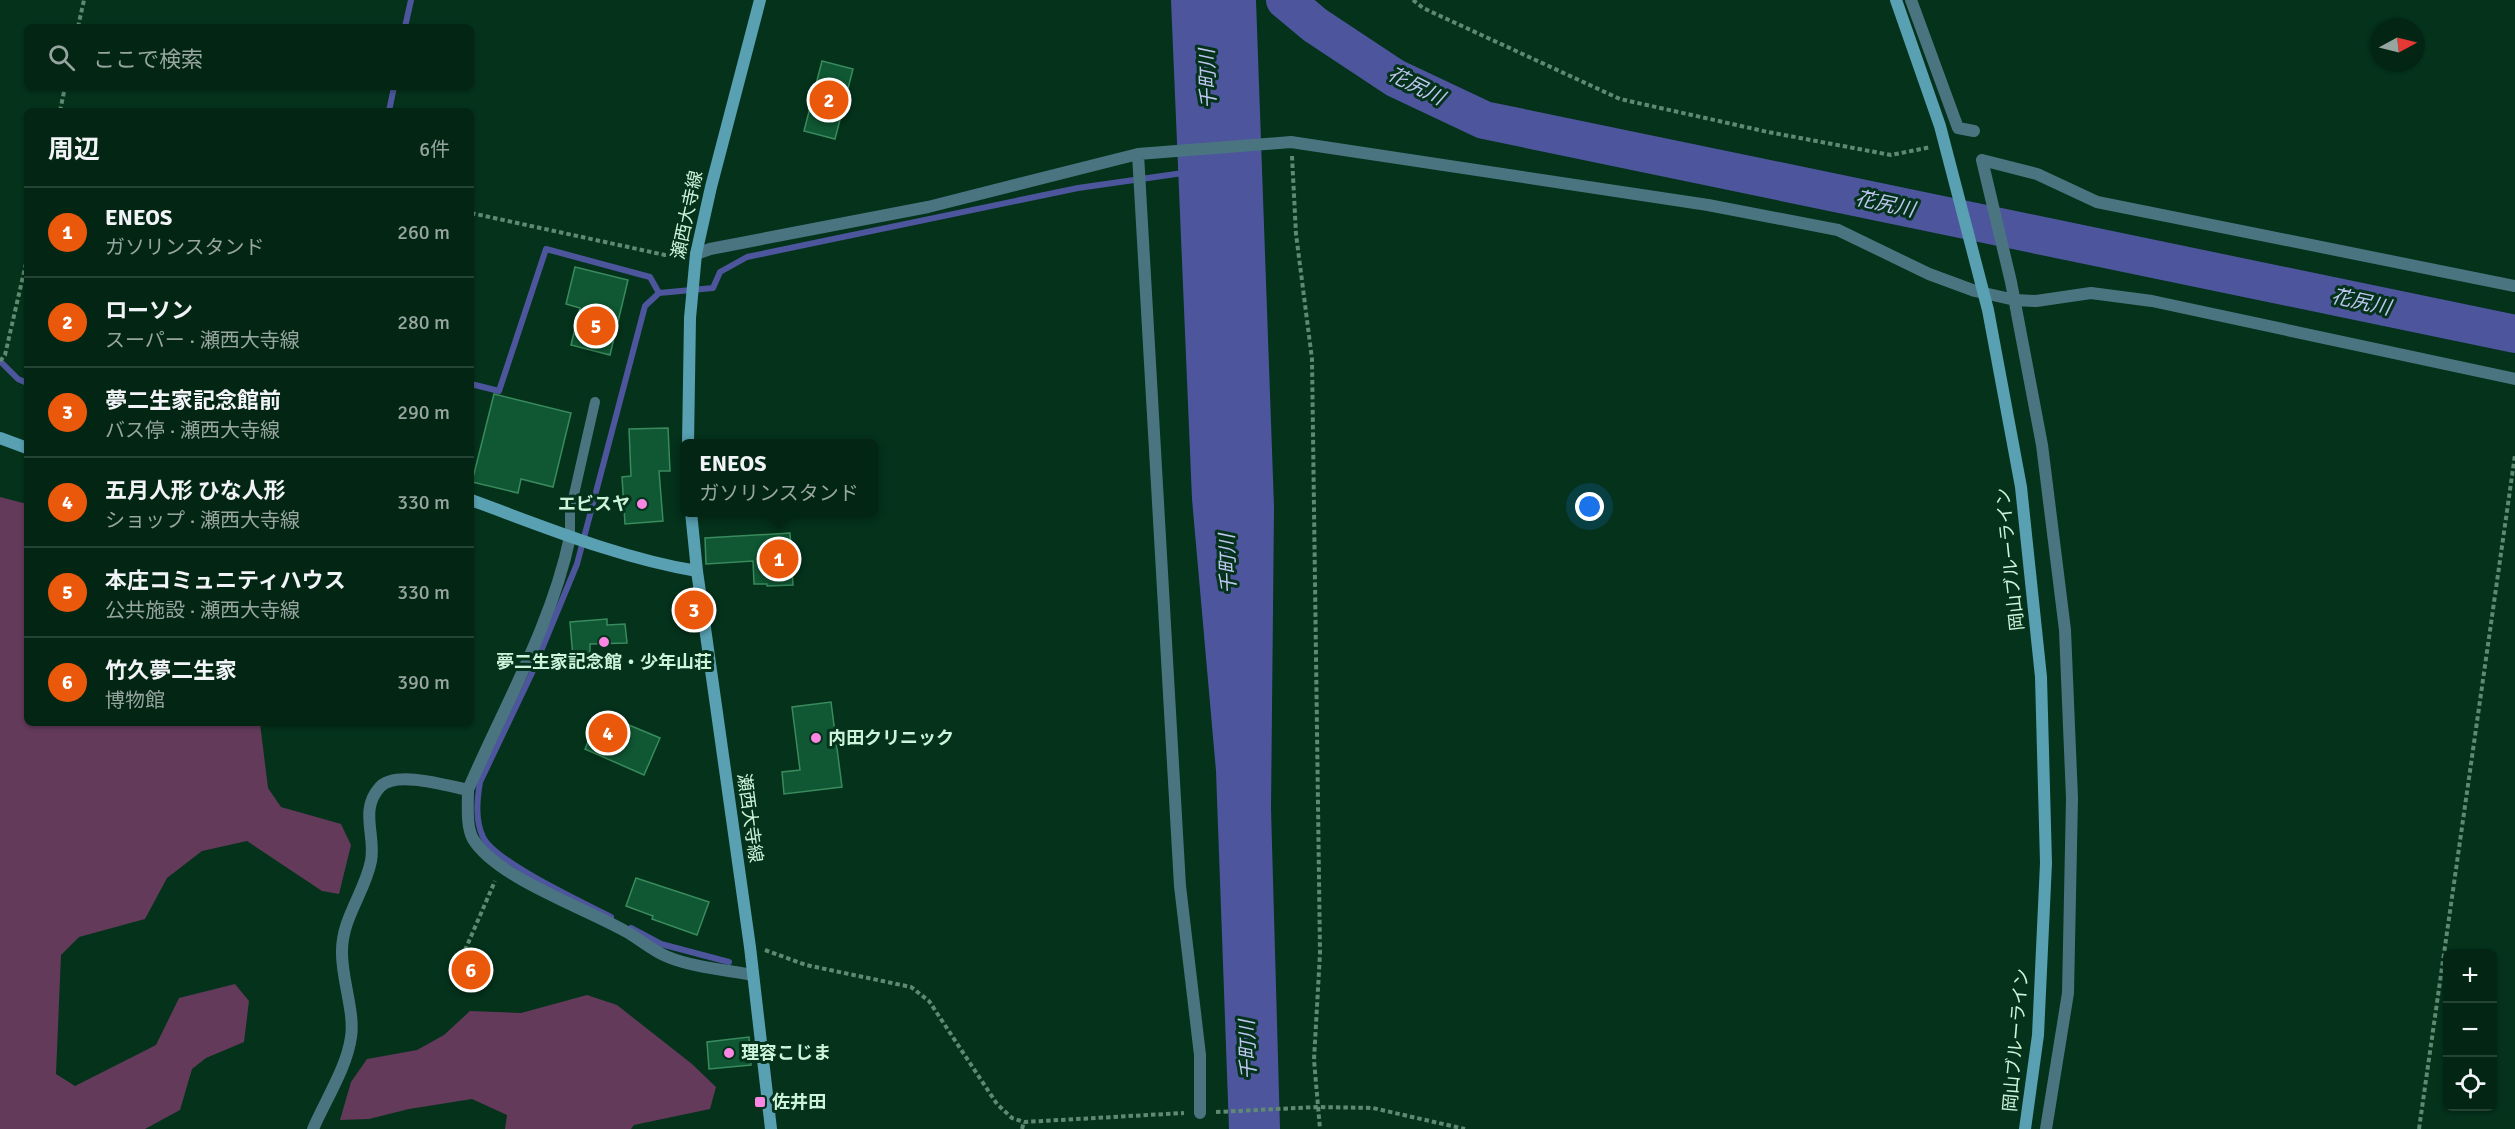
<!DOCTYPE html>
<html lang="ja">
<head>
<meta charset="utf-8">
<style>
	body { margin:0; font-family:Signika,"Noto Sans JP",sans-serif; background:#113222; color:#f1f3f6 }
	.controls { position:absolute; right:18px; bottom:18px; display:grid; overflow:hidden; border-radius:9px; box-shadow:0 2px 4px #0004 }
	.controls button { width:54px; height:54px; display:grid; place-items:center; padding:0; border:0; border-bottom:2px solid #244334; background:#032614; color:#f1f3f6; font:30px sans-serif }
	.compass { position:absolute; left:2371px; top:18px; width:54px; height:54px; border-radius:50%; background:#032614; box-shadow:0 2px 4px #0004; rotate:83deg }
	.you { position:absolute; left:1590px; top:507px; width:21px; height:21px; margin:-15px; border:4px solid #fff; border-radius:50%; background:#1a73e8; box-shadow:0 0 0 9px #1a73e833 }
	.badge { display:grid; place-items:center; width:39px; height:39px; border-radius:50%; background:#ea580c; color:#fff; font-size:20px; font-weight:700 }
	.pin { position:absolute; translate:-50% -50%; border:3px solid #fff; box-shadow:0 2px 6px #0006 }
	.popup { position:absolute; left:680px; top:439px; width:198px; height:78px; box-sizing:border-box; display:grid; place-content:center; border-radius:9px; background:#032614; filter:drop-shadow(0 2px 4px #0005); font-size:20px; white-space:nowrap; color:#97a5a0 }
	.popup b { font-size:22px; color:#f1f3f6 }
	.popup::after { content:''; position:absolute; left:50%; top:100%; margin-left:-12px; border:12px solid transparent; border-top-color:#032614 }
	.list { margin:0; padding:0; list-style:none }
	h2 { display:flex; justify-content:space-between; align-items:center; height:78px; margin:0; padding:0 24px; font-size:26px }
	h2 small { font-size:20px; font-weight:400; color:#97a5a0 }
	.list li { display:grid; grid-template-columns:39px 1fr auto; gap:18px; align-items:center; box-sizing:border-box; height:90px; padding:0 24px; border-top:2px solid #244334 }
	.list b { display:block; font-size:22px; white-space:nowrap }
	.list p { margin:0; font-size:20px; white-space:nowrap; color:#97a5a0 }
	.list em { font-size:20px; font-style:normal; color:#97a5a0 }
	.icon { flex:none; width:33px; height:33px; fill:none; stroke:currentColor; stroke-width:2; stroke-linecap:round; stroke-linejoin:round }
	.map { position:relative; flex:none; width:2515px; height:1129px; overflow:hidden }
	.search { position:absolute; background:#032614; box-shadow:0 2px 4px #0004; left:24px; top:24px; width:450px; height:66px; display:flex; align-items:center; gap:15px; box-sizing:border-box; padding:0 21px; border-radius:9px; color:#97a5a0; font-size:22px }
	.panel { position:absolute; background:#032614; box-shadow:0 2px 4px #0004; left:24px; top:108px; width:450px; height:618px; border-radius:9px }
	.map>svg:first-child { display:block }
	.green { fill:#633a5a }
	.water { fill:#4d569d }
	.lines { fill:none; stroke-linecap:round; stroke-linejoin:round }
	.stream { stroke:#4d569d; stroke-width:6 }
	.river { stroke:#4d569d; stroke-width:38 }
	.building { fill:#105733; stroke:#398b5d; stroke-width:1.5 }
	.path { stroke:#5f8971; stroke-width:4; stroke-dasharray:4.5 3; stroke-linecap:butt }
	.lane { stroke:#4a7580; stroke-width:10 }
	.street { stroke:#4a7580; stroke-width:12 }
	.secondary { stroke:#58a0b2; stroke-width:12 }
	.secondary-bridge { stroke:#58a0b2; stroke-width:12 }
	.poi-dot { fill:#fc86e3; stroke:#04321b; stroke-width:2 }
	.labels { text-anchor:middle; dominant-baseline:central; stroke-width:6; stroke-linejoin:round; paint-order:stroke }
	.street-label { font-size:18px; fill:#cdf4da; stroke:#04321b }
	.poi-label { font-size:18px; font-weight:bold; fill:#cdf4da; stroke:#04321b; text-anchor:start }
	.water-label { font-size:20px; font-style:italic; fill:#bfc7f0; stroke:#04321b }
</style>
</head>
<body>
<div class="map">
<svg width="2515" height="1129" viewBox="0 0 2515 1129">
	<rect width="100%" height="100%" fill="#04321b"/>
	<path class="green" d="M0,497L27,504V723H260L268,788L281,807L341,824L351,845L339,894L322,891L247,841L202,851L167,878L145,919L79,937L61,955L56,1074L75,1086L156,1045L179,998L235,984L249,1001L244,1042L206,1058L192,1069L180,1110L145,1129H0Z
		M587,995L617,1005L692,1064L716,1087L710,1109L634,1125L631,1129H505L507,1115L472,1099L409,1109L369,1119L340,1120L351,1082L367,1059L417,1050L444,1035L470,1011L521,1013Z"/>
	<path class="water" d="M1171,0H1256L1274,507L1271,809L1280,1129H1229L1216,771L1192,499Z"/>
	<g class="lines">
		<path class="stream" d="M405,27L411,0
			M389,111L394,87
			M0,361L18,379L27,383
			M471,384L499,391L546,249L650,277L659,293
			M611,917C584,903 495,862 483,837C475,820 477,800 480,782L531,675L577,564L645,306L659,293L713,288L720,272L747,257L1078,188L1183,173
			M631,928L661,944L729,962"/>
		<path class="river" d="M1285,0L1315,25L1395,78L1484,120L2515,334"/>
	</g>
	<path class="building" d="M822,61L853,69L835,139L804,131Z
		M575,267L628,280L610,355L571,345L580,308L566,304Z
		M494,394L571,413L553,487L521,479L518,493L472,482Z
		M668,428L670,471H659L663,521L625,524L622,477L631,476L629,429Z
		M790,533L793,585L767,586V584H754L753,561L706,564L705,538Z
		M607,619V625L625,624L627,643L590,644V657L573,658L570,622Z
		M831,702L842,787L784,794L782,772L800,770L792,707Z
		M600,713L660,738L644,775L585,749Z
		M636,878L709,902L697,935L652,919L653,916L626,906Z
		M749,1037L751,1065L709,1069L707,1042Z"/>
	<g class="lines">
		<path class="path" d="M1413,0L1423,8L1620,99L1768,132L1891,155L1931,147
			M78,27L84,0
			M60,111L65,87
			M1292,156L1296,234L1312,359L1320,953L1314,1060L1320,1129
			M471,213L665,255L682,254
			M0,361L5,355L27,259
			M765,950L806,965L911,987L929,1001L997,1104L1012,1118L1024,1122L1184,1113
			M456,971L495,881
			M1216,1112L1318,1107L1373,1108L1465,1129
			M1022,1129L1024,1122
			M2419,1129L2515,455"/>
		<path class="lane" d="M570,537V512L595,402"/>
		<path class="street" d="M1911,0L1958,128L1974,131
			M1138,154L1291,142L1708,205L1838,230L1929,274L1975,291L2015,300L2036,301L2091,293L2152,301L2515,379
			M1982,160L2011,282L2042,445L2065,630L2072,798L2068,993L2046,1129
			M1982,160L2037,174L2097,202L2515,286
			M696,254L710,249L928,207L1138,154L1180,886L1200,1055V1113
			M468,790C468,804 466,827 473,839C497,878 585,908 625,931C640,939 652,951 668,957C692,967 726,970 753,975
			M313,1129C325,1101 347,1067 351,1037C355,1012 341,977 342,951C342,918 365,892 371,861C376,835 359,810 380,787C396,770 448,786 468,790C504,706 551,627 570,537"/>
		<path class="secondary" d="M0,438L27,448
			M688,444L690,318L696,254L711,187L760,0
			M471,500C545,527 619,558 697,571
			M691,512L697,571L750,947L771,1129"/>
		<path class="secondary-bridge" d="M1896,0L1940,126L1988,310L2021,487L2041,677L2046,863L2038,1035L2025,1129"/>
	</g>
	<g class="poi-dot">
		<circle cx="642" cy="504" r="6"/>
		<circle cx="604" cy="642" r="6"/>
		<circle cx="816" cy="738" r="6"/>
		<circle cx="729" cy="1053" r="6"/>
		<rect x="754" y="1096" width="12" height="12" rx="3"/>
	</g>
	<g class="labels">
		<g class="street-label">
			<text transform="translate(687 215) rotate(-78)">瀬西大寺線</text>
			<text transform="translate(2010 559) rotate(-96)">岡山ブルーライン</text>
			<text transform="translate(750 818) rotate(82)">瀬西大寺線</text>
			<text transform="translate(2016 1040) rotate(-85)">岡山ブルーライン</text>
		</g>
		<g class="poi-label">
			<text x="630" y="504" text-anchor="end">エビスヤ</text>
			<text x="604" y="662" text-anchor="middle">夢二生家記念館・少年山荘</text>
			<text x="828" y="738">内田クリニック</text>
			<text x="741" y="1053">理容こじま</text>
			<text x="772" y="1102">佐井田</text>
		</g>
		<g class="water-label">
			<text transform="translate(1208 79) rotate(-92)">千町川</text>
			<text transform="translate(1416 86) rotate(27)">花尻川</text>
			<text transform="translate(1885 204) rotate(12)">花尻川</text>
			<text transform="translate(2361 302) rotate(12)">花尻川</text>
			<text transform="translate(1228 564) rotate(-92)">千町川</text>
			<text transform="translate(1248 1050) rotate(-92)">千町川</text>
		</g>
	</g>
</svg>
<div class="controls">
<button>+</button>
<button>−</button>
<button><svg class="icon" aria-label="locate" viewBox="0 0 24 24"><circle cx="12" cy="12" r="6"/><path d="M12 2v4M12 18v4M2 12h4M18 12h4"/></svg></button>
</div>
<svg class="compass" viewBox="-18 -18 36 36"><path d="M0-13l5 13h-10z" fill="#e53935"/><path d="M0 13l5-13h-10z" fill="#97a5a0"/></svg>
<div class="you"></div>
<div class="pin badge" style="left:779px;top:559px">1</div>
<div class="popup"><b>ENEOS</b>ガソリンスタンド</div>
<div class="pin badge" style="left:829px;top:100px">2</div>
<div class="pin badge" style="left:694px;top:610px">3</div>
<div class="pin badge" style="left:608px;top:733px">4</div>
<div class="pin badge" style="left:596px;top:326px">5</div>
<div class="pin badge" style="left:471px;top:970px">6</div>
<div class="search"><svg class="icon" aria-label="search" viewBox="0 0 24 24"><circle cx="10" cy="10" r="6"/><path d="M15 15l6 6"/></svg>ここで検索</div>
<section class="panel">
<h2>周辺<small>6件</small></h2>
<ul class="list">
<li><span class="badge">1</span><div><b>ENEOS</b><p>ガソリンスタンド</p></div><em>260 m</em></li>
<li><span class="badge">2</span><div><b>ローソン</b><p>スーパー · 瀬西大寺線</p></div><em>280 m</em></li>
<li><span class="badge">3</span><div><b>夢二生家記念館前</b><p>バス停 · 瀬西大寺線</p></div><em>290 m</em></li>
<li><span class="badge">4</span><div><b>五月人形 ひな人形</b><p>ショップ · 瀬西大寺線</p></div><em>330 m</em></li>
<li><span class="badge">5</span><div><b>本庄コミュニティハウス</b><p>公共施設 · 瀬西大寺線</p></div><em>330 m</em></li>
<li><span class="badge">6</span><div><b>竹久夢二生家</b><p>博物館</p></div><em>390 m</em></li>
</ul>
</section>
</div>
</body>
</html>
